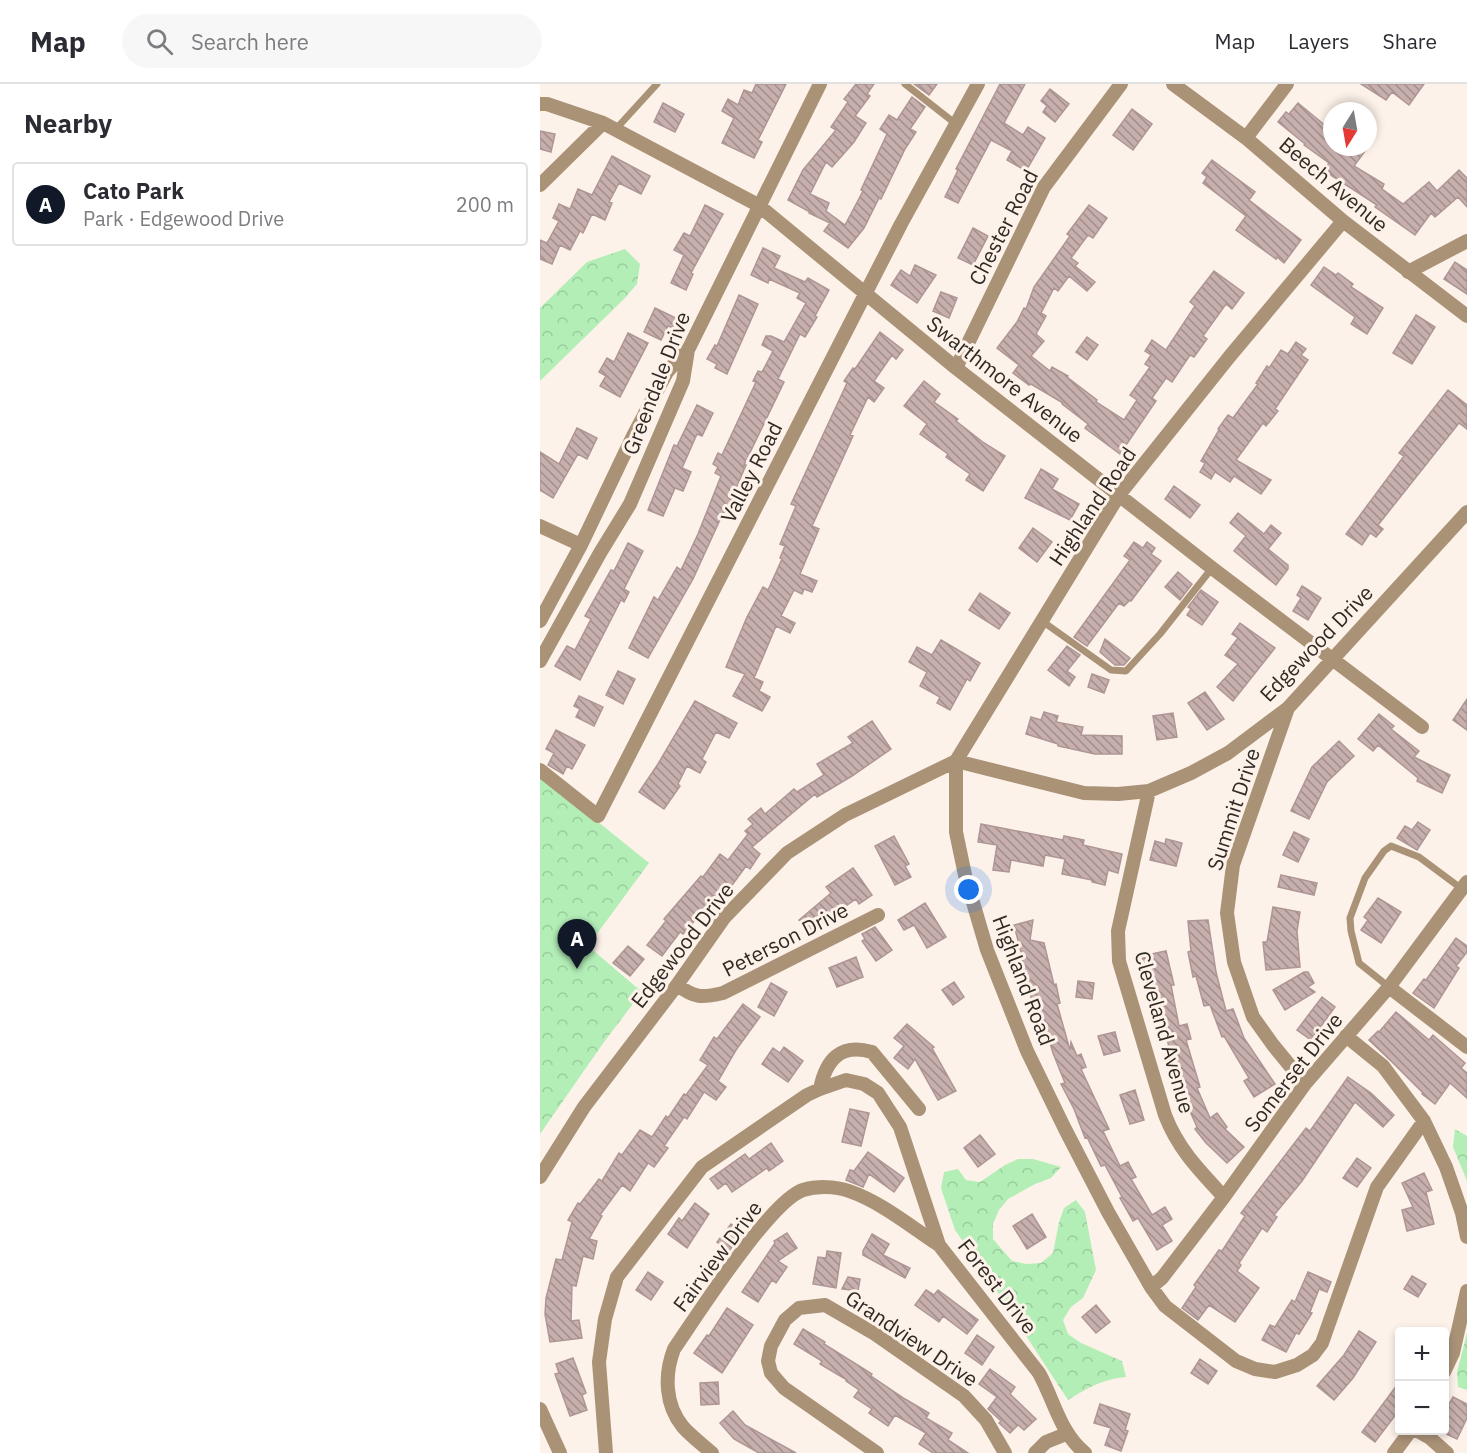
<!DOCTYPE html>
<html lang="en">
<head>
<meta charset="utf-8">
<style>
	body { margin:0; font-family:"IBM Plex Sans",sans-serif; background:#f7f7f7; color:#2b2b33 }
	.controls { position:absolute; right:18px; bottom:18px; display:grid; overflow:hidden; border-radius:6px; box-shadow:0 3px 9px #0003 }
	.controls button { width:54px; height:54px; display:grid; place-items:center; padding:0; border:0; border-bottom:2px solid #e1e1e2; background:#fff; color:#2b2b33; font:30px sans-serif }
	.compass { position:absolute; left:783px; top:18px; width:54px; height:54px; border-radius:50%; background:#fff; box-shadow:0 3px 9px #0003; rotate:191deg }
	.you { position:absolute; left:429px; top:806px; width:21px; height:21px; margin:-15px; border:4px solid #fff; border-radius:50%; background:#1a73e8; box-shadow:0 0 0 9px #1a73e833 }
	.badge { display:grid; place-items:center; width:39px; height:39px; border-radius:50%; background:#111827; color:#fff; font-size:20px; font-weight:700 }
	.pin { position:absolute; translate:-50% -50px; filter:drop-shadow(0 2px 3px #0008) }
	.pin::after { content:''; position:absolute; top:32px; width:21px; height:18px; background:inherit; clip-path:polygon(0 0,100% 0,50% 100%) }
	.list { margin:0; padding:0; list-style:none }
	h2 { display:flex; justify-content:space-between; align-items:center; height:78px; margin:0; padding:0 24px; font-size:26px }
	h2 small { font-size:20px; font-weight:400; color:#7c7c81 }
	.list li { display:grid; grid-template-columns:39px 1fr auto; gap:18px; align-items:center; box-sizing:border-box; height:84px; margin:0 12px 12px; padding:0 12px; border:2px solid #e1e1e2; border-radius:6px }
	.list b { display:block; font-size:22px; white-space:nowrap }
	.list p { margin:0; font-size:20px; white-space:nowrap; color:#7c7c81 }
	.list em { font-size:20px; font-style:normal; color:#7c7c81 }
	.icon { flex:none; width:33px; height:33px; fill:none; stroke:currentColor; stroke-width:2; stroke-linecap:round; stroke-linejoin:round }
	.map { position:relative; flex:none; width:927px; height:1369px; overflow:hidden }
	header { display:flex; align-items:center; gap:36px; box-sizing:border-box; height:84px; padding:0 30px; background:#fff; border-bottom:2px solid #e1e1e2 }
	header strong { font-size:28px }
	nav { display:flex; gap:33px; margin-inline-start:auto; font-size:21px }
	.search { width:420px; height:54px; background:#f7f7f7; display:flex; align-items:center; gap:15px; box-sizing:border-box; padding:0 21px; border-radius:33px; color:#7c7c81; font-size:22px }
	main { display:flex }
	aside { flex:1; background:#fff }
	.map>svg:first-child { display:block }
	.forest { fill:url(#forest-crowns) }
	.building { fill:url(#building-back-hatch); stroke:#ad9695; stroke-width:1.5 }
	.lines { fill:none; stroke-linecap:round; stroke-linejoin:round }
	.lane { stroke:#aa9277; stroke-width:7 }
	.street { stroke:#aa9277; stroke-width:14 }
	.labels { text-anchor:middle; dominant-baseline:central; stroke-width:6; stroke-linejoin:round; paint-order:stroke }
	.street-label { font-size:21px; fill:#302924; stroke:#fdf2e9 }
</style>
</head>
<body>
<header>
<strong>Map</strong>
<div class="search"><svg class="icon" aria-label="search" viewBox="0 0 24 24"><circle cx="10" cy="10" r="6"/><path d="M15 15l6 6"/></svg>Search here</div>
<nav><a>Map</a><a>Layers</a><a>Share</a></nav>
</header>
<main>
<aside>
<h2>Nearby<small></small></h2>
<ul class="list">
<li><span class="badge">A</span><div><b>Cato Park</b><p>Park · Edgewood Drive</p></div><em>200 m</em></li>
</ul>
</aside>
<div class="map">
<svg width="927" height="1369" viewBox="0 0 927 1369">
	<defs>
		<pattern id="forest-crowns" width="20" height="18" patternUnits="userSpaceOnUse" patternTransform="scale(1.5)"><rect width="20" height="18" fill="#b3eeb7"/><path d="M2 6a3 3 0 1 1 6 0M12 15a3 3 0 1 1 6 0" fill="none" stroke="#9acc9d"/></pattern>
		<pattern id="building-back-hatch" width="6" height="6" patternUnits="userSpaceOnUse" patternTransform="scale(1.5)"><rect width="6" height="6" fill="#c7afad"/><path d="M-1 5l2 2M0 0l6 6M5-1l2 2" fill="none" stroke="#a28e8d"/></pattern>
	</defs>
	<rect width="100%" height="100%" fill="#fdf2e9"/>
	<path class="forest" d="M85,165L100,180L97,200L84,215L0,297V224L47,178Z
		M0,691L109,779L48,862L102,908L64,958L0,1050Z
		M915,1045L927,1052V1097L913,1063Z
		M478,1075H493L521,1083L511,1094L495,1100L468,1115L459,1126L453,1140V1155L472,1177L486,1180L501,1179L513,1169L519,1138L524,1124L536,1116L545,1128L556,1186L543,1214L531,1223L523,1236L528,1250L541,1259L582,1277L586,1293C563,1295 547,1304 528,1316L441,1183L415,1146L401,1104L404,1088L418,1085L426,1096L440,1098L465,1081Z
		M927,1249V1306L918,1303L917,1288Z"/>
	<path class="building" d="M216,0H246L218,56L222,58L214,74L182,59L194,34L182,27L188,15L198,21L204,6L212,9Z
		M316,0H334L327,10L330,12L315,32L326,39L314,58L292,83L286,78L270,110L289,119L286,127L305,141L323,107L321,106L347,50L340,45L349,31L357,36L372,13L385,23L370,45L376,48L365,65L341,115L339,114L324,144L308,164L284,147L290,139L269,129L270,128L248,116L263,86L296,46L291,43L308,18L304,15Z
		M374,0H397L389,11Z
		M460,0H485L464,39L483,51L488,43L505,54L486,87L467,76L472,67L451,56L418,119L405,113L418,86L416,85Z
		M821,0H884L869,21L852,8L846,16Z
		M510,5L529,20L515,38L503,28L507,22L501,17Z
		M123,19L144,30L135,48L114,38Z
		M758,19L792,47V63H819L825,67L814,82L844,100L842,105L863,120L889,98L897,107L919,86L927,94V123L918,113L895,133L891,129L875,151L835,123L837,121L783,86L789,79L764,61L765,60L738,38L746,28L749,30Z
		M592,25L612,40L593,66L573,51Z
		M0,47L15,50L11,68L0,65Z
		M72,72L110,92L101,110L79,99L69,118L72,119L65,136L52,130L43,149L40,147L30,166L20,161L12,180L0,175V156L7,159L19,137L13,134L19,120L30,125L38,105L52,111Z
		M672,76L715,108L709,116L761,156L744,179L737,173L736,175L696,146L706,132L663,99L667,93L662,89Z
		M165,121L183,130L151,189L153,190L146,206L131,199L144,171L134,166L144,149L150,152Z
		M549,121L567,134L553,154L548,151L531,174L538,179L535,182L555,198L547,207L529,192L518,207L514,204L501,229L506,232L496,250L504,257L491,272L510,287L512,283L528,292L527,293L557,316L556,318L584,336L597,316L590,311L610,283L605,280L611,271L605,267L612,256L626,266L655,222L650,218L674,187L704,209L692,225L686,220L663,252L667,255L654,273L650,271L632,298L626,294L612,314L616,317L580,370L545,344L548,340L522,320L523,319L491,300L489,301L473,289L479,281L457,264L477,238L484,224L486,225L494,203L530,152L527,150Z
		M433,144L448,152L433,181L418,174Z
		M223,164L240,172L234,184L265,198L268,194L289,206L275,232L277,233L265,253L260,250L238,295L244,298L204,381H206L186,428L184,427L153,495L108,574L89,564L114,513L118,516L137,483L141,486L158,450L181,392L175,389L178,383L173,380L178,369L182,371L216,298L213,297L218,287L222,288L233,267L222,261L226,252H231L244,258L266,219L257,214L260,209L229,195L228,199L211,191Z
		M915,178L927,186V210L904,195Z
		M375,181L396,191L377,219L351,201L361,186L370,192Z
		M784,183L796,191L798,189L813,200L811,203L843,224L827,250L811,240L815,233L771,201Z
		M401,208L417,214L409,234L393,227Z
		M199,211L218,220L187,290L175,284L177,280L167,275L175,261L177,262Z
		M115,224L138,235L134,244L128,242L121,256L104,248Z
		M876,231L895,243L872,280L853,269Z
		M340,248L363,266L356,275L352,271L334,297L344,304L334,318L328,313L310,351L313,352L272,442L279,445L260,490L277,497L272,508L264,505L262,510L254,506L241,532L255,539L250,549L236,542L223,573L214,594L223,598L219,607L230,613L222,627L193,612L205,590L186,583L207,533L223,503L228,506L242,475L240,474L245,462L240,460L256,422L251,420L307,299L304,297L313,284L315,285Z
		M88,249L108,259L80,313L60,302L66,292L59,288L67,274L74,278Z
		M547,253L558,261L547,276L536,268Z
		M756,258L766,265L761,271L768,276L735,325L738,327L726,342L723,339L696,376L731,396L721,410L694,392L690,398L675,388L671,395L660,388L665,379L661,377L679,346L678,345L688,331L693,334L718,300L716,299L727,282L729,284L741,266L748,270Z
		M384,297L400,310L394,318L418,335L416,337L444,359L465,372L443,407L426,396L430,390L406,373L408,370L380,350L387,340L364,322Z
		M908,306L927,321V345L919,339L838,441L843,445L836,453L830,449L822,461L806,450L864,372L859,369Z
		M157,321L173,329L162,352L157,350L142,384L151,388L143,407L135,404L123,432L108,426L134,361L137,362Z
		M37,344L57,354L47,375L38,370L13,414L0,406V368L19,380Z
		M501,385L518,395L512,405L539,420L530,436L485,414Z
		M634,402L660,421L650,434L625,415Z
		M698,429L724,450L731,441L741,449L728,465L748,481V485L736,501L694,467L706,452L690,439Z
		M493,444L512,458L497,478L479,464Z
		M594,458L603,464L607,458L615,464L611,470L621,477L591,517L590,516L584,522L579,519L547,562L534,553L590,476L584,472Z
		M88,459L103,467L84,505L89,508L84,518L81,516L40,596L15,582L27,562L35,566L51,535L45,532L71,486L74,487Z
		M638,488L652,500L640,516L625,503Z
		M762,502L781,514L768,536L753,527L761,514L757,511Z
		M661,506L678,518L662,541L647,531L651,525L648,523Z
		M440,509L470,529L459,545L429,526Z
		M700,539L735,564L693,617L677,603L698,580L685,571L698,554L692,550Z
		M565,555L590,574L584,581H575L560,568Z
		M401,556L440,579L430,597L427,595L410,626L397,619L400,613L380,602L387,588L369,578L377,563L392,571Z
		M527,562L540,571L527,587L535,593L529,602L508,586Z
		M78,587L95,595L83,620L66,611Z
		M552,590L569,596L564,609L548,603Z
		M665,608L684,635L667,646L648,619Z
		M39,612L63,623L54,642L36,633L40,625L34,622Z
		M927,615V646L913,636Z
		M155,617L197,639L189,654L176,648L162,675L166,678L160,689L147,682L138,700L140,702L124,725L99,708L118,680Z
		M504,628L518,632L516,638L543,643L541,651L582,652V670H555L518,662V660L486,650L491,633L501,636Z
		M633,629L637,653L617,656L613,632Z
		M839,630L854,642L851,645L879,667L874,673L910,691L902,709L877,697L878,694L838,661L833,667L818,655Z
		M332,637L351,665L312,692L277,713L275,710L212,763L220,770L210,785L206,782L190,804L186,801L143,850L140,848L122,872L107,861L126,837L124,835L161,792L163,793L180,770L188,776L208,750L205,747L213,740L208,735L221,724L225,730L254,705L257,708L284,691L277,680L313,659L308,653Z
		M16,646L45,661L32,685L27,682L23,690L8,681L14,669L6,665Z
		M799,657L814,672L787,698L769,735L751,727L772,683Z
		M878,738L890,746L877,766L857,754L865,742L872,746Z
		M441,740L523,756L524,752L544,756L543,761L582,770L578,789L568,786L565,801L552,798V796L522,790L525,775L505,771L503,782L471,776L469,788L453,786L457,761L438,758Z
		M754,748L769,755L758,778L743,771Z
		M354,752L369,780L365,782L371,793L355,801L335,762Z
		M626,755L642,759L636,782L610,776L615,757L625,760Z
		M313,784L332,811L319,820L316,815L290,833L292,835L272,852L259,836L291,809L286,803Z
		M741,791L777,799L774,811L738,803Z
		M838,814L861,828L841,859L821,846L828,836L824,833Z
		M385,819L406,853L387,864L374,841L364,846L358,836Z
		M733,823L760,828L757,847L760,883L726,886L723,858H727Z
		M493,836L490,856L504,859L514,901L516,900L520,919L517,920L530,966L531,958L537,972L541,970L546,983L541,985L569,1045L563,1047L580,1082L588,1078L596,1093L591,1095L612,1131L625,1123L632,1135L622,1141L632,1157L617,1166L598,1134L593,1137L580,1114L582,1113L565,1081L561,1082L547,1053L545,1054L534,1025L521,1000L525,999L513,969L499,923L493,924L487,892H484L480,877L483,876L474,841Z
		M668,836L676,888L686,927L693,925L704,954L735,1000L714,1013L704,997L709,994L684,952L682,953L670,921L664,922L656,892L653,893L648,868L651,867L648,837Z
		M335,843L352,866L336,877L322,857L325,855L322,850Z
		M916,854L927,862V868L916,882L919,884L894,924L873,909L884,895L886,896Z
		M88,862L104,875L90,892L73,879Z
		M626,867L634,901H631L639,942L647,940L651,955L646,956L660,1003L657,1004L670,1034L677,1029L687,1043L685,1045L704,1063L687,1079L666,1059L655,1045L657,1043L639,1003L622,935H618L612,905L609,906L602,872Z
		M316,873L323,893L297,903L289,884Z
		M764,888H768L774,899L768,903L775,908L745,926L733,906Z
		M538,897L554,899L552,915L536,913Z
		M414,898L424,913L413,921L402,906Z
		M231,899L247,908L234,932L218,923Z
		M782,913L795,923L771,956L757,946Z
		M203,920L220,933L196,966L178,997L186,1003L176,1016L164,1008L147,1035L144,1033L124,1062L128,1064L114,1083L108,1079L90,1107L82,1101L60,1131L62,1132L49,1155L57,1157L53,1175L43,1172L36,1202L32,1201L31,1237L39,1236L42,1254L10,1258L5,1230L6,1214L16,1175L22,1176L32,1138L28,1136L38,1119L40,1120L59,1095L62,1097L79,1069L82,1071L100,1046L112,1053L126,1032L128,1034L144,1010L146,1011L168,981L160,976L174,953L177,955Z
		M856,928L889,956L893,951L925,979L921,984L927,989V1014L910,999L895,1020L882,1010L883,1009L852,978L829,956L838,947L839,948Z
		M367,940L394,963L392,964L416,1007L398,1016L375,975L368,985L354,974L364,962L354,954Z
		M575,948L580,967L564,971L558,952Z
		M244,963L263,977L248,998L222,980L233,964L240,969Z
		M808,993L831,1009L854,1031L843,1043L815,1018L762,1097L734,1131L737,1133L727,1148L722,1144L699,1179L701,1181L697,1187L719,1204L695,1238L669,1221L658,1236L642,1224L656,1203L654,1201L679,1166L682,1167L705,1132L701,1129L766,1044L770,1047Z
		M595,1006L604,1036L590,1040L580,1011Z
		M310,1025L329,1029L321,1062L302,1058Z
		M440,1051L455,1070L438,1083L424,1064Z
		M231,1059L243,1077L229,1087L227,1084L192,1108L186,1099L178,1105L170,1095L205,1070L209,1075Z
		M328,1068L364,1094L354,1108L329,1090L323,1103L306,1096L310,1086L314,1087Z
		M817,1074L831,1084L817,1103L803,1094Z
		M884,1089L892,1106L886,1108L894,1140L867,1147L862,1126L873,1123L862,1099Z
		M155,1119L169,1130L147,1164L128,1150L139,1134L142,1137Z
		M492,1130L506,1153L487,1165L473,1142Z
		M191,1140L202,1149L189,1167L177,1158Z
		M247,1149L257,1164L238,1177L247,1183L236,1199L232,1196L218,1218L202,1208L235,1159L234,1157Z
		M332,1150L349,1160L343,1171L370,1184L365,1194L323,1171V1167Z
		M287,1167L301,1169L296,1204L273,1200L278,1173L286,1174Z
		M108,1188L123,1198L111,1216L96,1206Z
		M768,1188L791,1198L787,1208L779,1205L770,1228L772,1229L759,1250L756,1249L746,1268L722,1256L730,1241L735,1243L752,1216L755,1218Z
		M872,1192L886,1200L878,1213L864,1205Z
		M308,1193L320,1195L318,1207L302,1205Z
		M386,1206L394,1211L398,1206L438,1236L427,1250L403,1232L399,1238L375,1221Z
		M556,1221L570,1238L556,1249L542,1233Z
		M187,1224L213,1241L182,1289L154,1269L167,1251L169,1252Z
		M263,1245L285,1258L284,1260L332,1290L331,1292L365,1315L389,1329L386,1334L412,1349L408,1356L428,1369H393L379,1360L386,1349L355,1331L348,1342L329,1329L332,1325L314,1313L319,1306L306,1297L307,1296L280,1280L282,1277L254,1260Z
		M819,1247L836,1258L813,1294L794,1316L777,1302L804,1271Z
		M437,1251L454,1263L442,1281L425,1269Z
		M33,1274L46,1309L42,1311L47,1326L30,1332L15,1290L19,1289L16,1280Z
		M660,1275L677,1287L668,1300L651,1289Z
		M450,1285L475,1303L470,1310L496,1335L484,1346L478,1341L470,1349L459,1339L461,1337L448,1325L457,1313L439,1300Z
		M860,1297V1325L835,1358L822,1348Z
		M178,1298L179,1320L161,1321L160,1299Z
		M913,1313L927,1320V1334L917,1355L904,1349V1329Z
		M560,1320L590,1330L585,1346L588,1347L581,1367L565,1361L571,1344L554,1339Z
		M193,1327L205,1341L256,1369H219L194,1355L180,1339Z"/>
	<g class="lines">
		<path class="lane" d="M365,0L416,40
			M75,46L117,0
			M502,537L571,586L586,587L620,550L672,484
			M849,903L819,879L811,847L810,834L825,794L844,767L851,762L879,773L922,805"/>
		<path class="street" d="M633,0L706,54L803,137L927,232
			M0,20H7L63,39L218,121L416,284L672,484L882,643
			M706,54L747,0
			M0,101L63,39
			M803,137L690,272L579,411L416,677V748L425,791L447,866L487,967L525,1045L568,1128L611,1203L625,1222L696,1277L715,1285L735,1288L757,1281L773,1271L782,1259L837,1103L884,1037
			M868,188L927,157
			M416,284L504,103L581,0
			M0,442L41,461
			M0,537L41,461L93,352L127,288L147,266
			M0,577L60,469L90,420L143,297L148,266L280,0
			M748,624L693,781L687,829L694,878L713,933L733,961L765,1000
			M0,686L58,732L361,140L438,0
			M609,707L578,847L579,877L625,1031C638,1065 659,1086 684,1113
			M137,901C155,914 161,914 183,909L338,831
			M849,903L927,963
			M806,952L843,982L884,1037L906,1083L922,1129L927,1153
			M280,1005L306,996L324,1000L338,1009L360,1043L399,1161L499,1289C514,1316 520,1349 545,1369
			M0,1093L44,1023L137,901L184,834L247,769L305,731L416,677L544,709L578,710L609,707L651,689L688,669L748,624L927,428
			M611,1203L622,1194L684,1113L765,1000L849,903L927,798
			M904,1288L913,1269L927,1207
			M0,1325L20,1369
			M876,1346L890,1354L907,1369
			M66,1369L59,1278L65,1235L77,1193L162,1083L267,1011L280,1005C286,976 300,959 332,968L379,1025
			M172,1369C163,1361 151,1352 143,1343C125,1321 124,1291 134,1265C156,1233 230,1117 263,1106C276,1102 295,1102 309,1107C341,1118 370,1142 399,1161
			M337,1369L244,1304L231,1289L228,1277L231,1262L245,1236L259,1224L285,1221L335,1250L424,1312L446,1336L465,1369
			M495,1369L506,1358L526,1350
			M854,1369L871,1346"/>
	</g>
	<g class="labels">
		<g class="street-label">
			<text transform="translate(794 100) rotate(40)">Beech Avenue</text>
			<text transform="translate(463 143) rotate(-63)">Chester Road</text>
			<text transform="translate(465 295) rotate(38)">Swarthmore Avenue</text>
			<text transform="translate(116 299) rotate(-69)">Greendale Drive</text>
			<text transform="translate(211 388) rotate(-63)">Valley Road</text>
			<text transform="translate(552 422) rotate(-56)">Highland Road</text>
			<text transform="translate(776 559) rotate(-46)">Edgewood Drive</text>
			<text transform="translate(693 725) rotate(-72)">Summit Drive</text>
			<text transform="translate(245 855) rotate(-27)">Peterson Drive</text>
			<text transform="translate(142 861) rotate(-52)">Edgewood Drive</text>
			<text transform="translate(484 896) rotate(69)">Highland Road</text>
			<text transform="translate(625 948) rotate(74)">Cleveland Avenue</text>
			<text transform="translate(753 988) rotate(-52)">Somerset Drive</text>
			<text transform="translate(177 1172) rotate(-53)">Fairview Drive</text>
			<text transform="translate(458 1202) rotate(52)">Forest Drive</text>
			<text transform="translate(372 1254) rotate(34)">Grandview Drive</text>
		</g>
	</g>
</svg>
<div class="controls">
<button>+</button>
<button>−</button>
</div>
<svg class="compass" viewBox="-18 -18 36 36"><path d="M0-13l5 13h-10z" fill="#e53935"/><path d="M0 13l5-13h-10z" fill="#7c7c81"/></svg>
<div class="you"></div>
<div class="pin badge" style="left:37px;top:885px">A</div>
</div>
</main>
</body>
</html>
